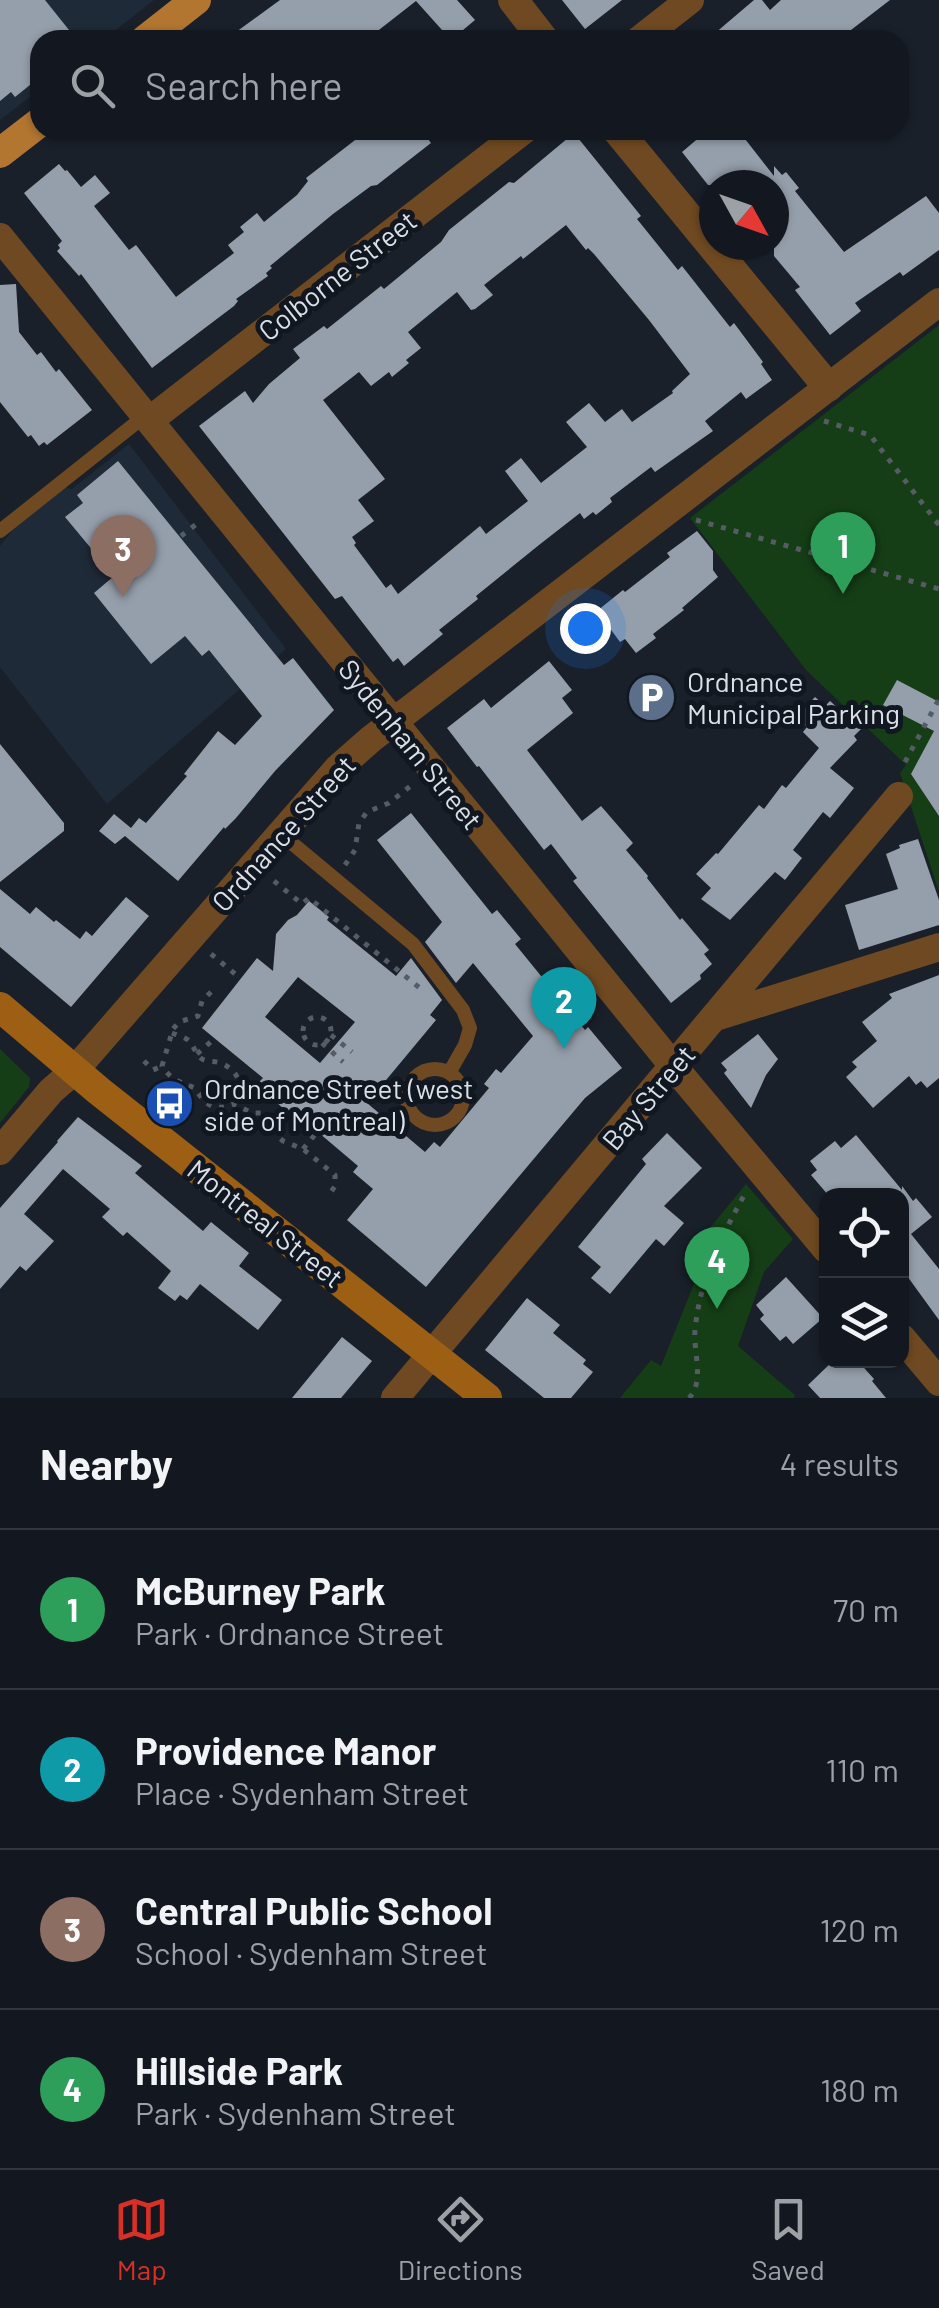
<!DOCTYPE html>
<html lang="en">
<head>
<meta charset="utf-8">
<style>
	body { margin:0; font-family:Barlow,sans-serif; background:#20252d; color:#f1f3f6 }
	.controls { position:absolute; right:30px; bottom:30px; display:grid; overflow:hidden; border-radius:20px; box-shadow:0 2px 8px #0004 }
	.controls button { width:90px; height:90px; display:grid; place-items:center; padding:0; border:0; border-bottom:2px solid #32373e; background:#131820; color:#f1f3f6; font:50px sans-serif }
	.compass { position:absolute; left:699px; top:170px; width:90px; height:90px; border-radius:50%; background:#131820; box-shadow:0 2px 8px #0004; rotate:130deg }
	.you { position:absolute; left:585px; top:628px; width:35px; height:35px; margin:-25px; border:8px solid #fff; border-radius:50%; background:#1a73e8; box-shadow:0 0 0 15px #1a73e833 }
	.badge { display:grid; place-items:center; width:65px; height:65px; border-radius:50%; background:#d93025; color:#fff; font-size:32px; font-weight:700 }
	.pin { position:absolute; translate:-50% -82px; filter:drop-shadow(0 2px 5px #0008) }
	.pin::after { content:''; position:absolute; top:52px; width:35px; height:30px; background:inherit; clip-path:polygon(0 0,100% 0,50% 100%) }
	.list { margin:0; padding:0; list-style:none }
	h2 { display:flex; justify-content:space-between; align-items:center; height:130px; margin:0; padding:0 40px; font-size:42px }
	h2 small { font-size:32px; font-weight:400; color:#9da0a5 }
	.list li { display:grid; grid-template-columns:65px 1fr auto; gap:30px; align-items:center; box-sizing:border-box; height:160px; padding:0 40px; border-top:2px solid #32373e }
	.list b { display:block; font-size:38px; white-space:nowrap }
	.list p { margin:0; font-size:32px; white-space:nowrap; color:#9da0a5 }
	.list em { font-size:32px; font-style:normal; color:#9da0a5 }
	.icon { flex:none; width:55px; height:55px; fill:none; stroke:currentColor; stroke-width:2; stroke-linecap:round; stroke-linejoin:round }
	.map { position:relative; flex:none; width:939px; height:1398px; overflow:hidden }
	.search { position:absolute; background:#131820; box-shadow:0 2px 8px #0004; left:30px; right:30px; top:30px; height:110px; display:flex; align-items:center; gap:25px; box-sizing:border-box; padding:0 35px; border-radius:30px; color:#9da0a5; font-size:38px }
	.sheet { height:770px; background:#131820 }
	nav { display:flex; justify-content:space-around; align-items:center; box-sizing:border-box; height:140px; border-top:2px solid #32373e; background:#131820; font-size:28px; color:#9da0a5 }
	nav a { display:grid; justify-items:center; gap:5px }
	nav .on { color:#d93025 }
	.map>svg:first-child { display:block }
	.built { fill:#1f2a39 }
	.green { fill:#153e16 }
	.building { fill:#959fab; fill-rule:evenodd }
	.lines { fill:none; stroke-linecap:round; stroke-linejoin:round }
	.path { stroke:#565c66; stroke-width:5; stroke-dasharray:5 8; stroke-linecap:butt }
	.service { stroke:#6f4921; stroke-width:14 }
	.minor { stroke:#6f4921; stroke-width:28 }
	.tertiary { stroke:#6f4921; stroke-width:30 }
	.secondary { stroke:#9c5f14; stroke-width:30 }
	.primary { stroke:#b37631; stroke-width:30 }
	.labels { text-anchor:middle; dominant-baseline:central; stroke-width:10; stroke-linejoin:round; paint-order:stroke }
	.street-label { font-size:28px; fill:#dbe0e7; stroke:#101720 }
	.poi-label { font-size:28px; fill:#dbe0e7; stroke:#101720; text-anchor:start }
</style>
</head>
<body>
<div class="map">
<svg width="939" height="1398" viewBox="0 0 939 1398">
	<rect width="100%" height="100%" fill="#19202a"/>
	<path class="built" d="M0,0H154L103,40H40V89L0,120Z
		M129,444L286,649L107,804L0,667V546L16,526L64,487L72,489Z"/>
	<path class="green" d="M939,325V892L900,773L906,765L806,670L690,518Z
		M0,1049L30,1078L29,1087L0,1123Z
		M746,1184L793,1239L764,1272L738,1346L795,1395L794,1398H620L651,1360L661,1366L714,1234L709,1229Z"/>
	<path class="building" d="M0,0H45L77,40H40V77L15,97L11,92L0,101Z
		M280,0H457L475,20L451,40L416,1L366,40H225Z
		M562,0H622L585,29Z
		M754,0H762L770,10L781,0H890L838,40H707Z
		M368,130H421L431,143L377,185L371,186L333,214L270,266L272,268L266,273L268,276L236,299L238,301L234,306L152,368L81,274L79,276L57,251L60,248L58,245L62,241L24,193L59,164L65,171L67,170L81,187L95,175L110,193L94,206L129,250L136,245L176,297L234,253L228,245L244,232L240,227L257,213L264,222L297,195L308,181L306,178Z
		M708,130H738L774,176V166L782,175L786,172L799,188L795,191L844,252L926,196L939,213V250L903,276L900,272L855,303L861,311L830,335L795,290L800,287L774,256V185H708L682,152Z
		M574,133L641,216L637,219L678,270L682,266L730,327L734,323L763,362L761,364L772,380L746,399L741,392L705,421L713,431L655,472L651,467L610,498L612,502L596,515L593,512L584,519L580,513L539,545L476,596L478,599L439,630L443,634L404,666L398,658L393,662L342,596L335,599L199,426L245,391L253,403L269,384L300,358L293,349L324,326L327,329L381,286L384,289L441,242L449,230L509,182L514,183ZM566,225L586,250L588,248L594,254L649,320L690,374L672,391L673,393L632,422L622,409L605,422L589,403L566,422L587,447L541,483L521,458L505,471L528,501L486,534L480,526L398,594L391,584L386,588L354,545L356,543L352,537L374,521L358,500L385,479L323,400L359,372L371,386L389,372L392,377L409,363L406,360L421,348L408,332L457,292L471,310L475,309L493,295L484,285L521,256L523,259Z
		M16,284L19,332L37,355L41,352L56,372L59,369L92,410L47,445L44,442L39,446L31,435L28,437L0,402V285Z
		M118,461L284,665L293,658L334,710L275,771L236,818L225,829L224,827L178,881L125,836L115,844L99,831L114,814L131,828L139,818L146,823L187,776L184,774L218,731L235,745L262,716L209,650L202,656L185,636L151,664L94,593L114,576L65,517L83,503L77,495Z
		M697,531L713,551V570L718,577L682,608L684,610L653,634L656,638L636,653L625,639L620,642L597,611L623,590L625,592L670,557L667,553Z
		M549,661L572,690L562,698L573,713L527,750L582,821L601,806L633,843L626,850L648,876L647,878L680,920L682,918L709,950L704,954L712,964L700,975L701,979L671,1003L573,881L577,878L551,844L544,850L479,766L477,767L447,728L484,699L491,708Z
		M897,680L939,702V816L911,774L934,731L883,705Z
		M815,697L825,706L830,701L861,729L854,736L857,740L830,768L854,788L830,818L823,812L793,850L802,858L785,880L775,872L730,920L701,899L711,888L696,874L716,853L718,854L759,805L764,809L782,785L786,788L819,748L803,732L807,727L797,717Z
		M0,744L64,823V831L0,882Z
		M411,813L492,914L497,910L521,939L515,944L585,1030L588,1027L622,1068L585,1098L426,1287L347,1220L373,1189L353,1172L358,1166L299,1116L296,1120L275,1101L278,1098L259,1082L263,1078L202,1028L257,958L273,971L276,934L288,920L297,915L309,901L329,917L327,920L396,976L411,958L442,1000L430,1015L436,1020L367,1103L425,1152L434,1142L440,1147L489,1088L484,1084L496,1069L501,1073L533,1036L473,963L456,983L425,942L442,922L377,840ZM298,977L355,1022L320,1063L265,1017Z
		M918,839L939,900V925L859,950L845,905L898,889L886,854L900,848L899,845Z
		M0,889L30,914L36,907L54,922L56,920L80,939L86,931L92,936L126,897L149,916L71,1007L0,947Z
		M939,975V1078L927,1088L921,1081L916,1085L909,1076L873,1108L846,1077L857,1067L852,1062L877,1041L862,1022L892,998L889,994Z
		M758,1034L778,1059L766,1075L751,1108L724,1073L727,1070L721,1063Z
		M78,1117L142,1166L135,1173L203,1231L211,1222L249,1253L239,1266L282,1300L258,1330L200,1284L187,1300L180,1295L175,1301L158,1288L171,1271L127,1232L123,1236L102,1217L110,1209L63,1169L24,1214L54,1241L26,1271L20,1266L0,1289V1208L58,1142L57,1141Z
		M667,1133L702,1168L664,1206L684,1223L664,1246L656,1239L610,1294L591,1278L601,1267L578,1247L646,1164L642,1159Z
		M856,1135L902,1190V1186L913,1201L916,1198L932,1217L911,1234L939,1269V1320L902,1269V1196H829L811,1175L817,1170L810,1161L835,1141L841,1148Z
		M786,1277L823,1318L793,1344L786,1336L780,1341L760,1319L764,1315L756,1305Z
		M527,1298L560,1325L553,1333L586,1360L583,1364L593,1372L571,1398H544L485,1350Z
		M342,1337L372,1361L341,1398H292Z
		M834,1360H857L874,1379L872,1381L886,1398H820L808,1385Z"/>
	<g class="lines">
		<path class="path" d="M824,421L870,435L939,525
			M696,520L939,589
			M181,536L198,523
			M905,762L939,699
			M345,865L355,850L359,823L367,812L389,803L413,784
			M274,881L302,904L309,898L421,989
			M211,954L240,978
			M211,992L202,1001L198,1016L179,1022L173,1029L162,1066C171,1080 180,1082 195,1088C205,1105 214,1112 234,1104L252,1113H261L274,1126L276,1135L283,1141L303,1149L335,1175V1186L329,1195
			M303 1031a14 14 0 1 1 28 0a14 14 0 1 1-28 0Z
			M172,1033C177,1035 184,1037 188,1040C195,1046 195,1056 204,1060C209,1062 215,1061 221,1063C241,1072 243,1087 234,1104
			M331,1035L352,1052
			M322,1043L343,1062
			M197,1054L215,1038
			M144,1061L153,1070L162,1066
			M303,1149L318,1131
			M689,1398C705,1382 693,1351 695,1330C700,1278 722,1235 747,1190"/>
		<path class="service" d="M0,531L146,415
			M281,834L413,944L463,1010L470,1028L465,1045L449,1073
			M407 1097a28 28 0 1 1 56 0a28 28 0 1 1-56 0Z"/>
		<path class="minor" d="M639,40L690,0
			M0,237L674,1067L826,1249
			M150,420L524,130
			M716,1017L939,947
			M0,1151L51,1091L74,1071L338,768L371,739L939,302
			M902,1338L939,1382
			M395,1398L899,796"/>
		<path class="tertiary" d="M513,0L544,40
			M617,130L828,387"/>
		<path class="secondary" d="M0,1007L99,1091L487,1398"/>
		<path class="primary" d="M145,40L196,0
			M0,153L40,122"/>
	</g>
	<defs>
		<symbol id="parking-disc" viewBox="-11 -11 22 22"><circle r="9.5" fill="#5c6f8a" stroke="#101720"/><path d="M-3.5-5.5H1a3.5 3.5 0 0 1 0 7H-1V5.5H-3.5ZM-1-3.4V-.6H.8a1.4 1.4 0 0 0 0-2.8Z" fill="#fff"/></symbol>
		<symbol id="bus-disc" viewBox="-11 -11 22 22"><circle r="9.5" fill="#1a4fb4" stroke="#101720"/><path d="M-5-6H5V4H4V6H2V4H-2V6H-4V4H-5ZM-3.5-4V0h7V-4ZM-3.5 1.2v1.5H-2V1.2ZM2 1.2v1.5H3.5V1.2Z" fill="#fff"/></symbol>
	</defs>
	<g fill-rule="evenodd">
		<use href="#parking-disc" x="624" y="670" width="55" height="55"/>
		<use href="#bus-disc" x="142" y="1076" width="55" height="55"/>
	</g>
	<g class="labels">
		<g class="street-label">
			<text transform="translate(337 275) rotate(-38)">Colborne Street</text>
			<text transform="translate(411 744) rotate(51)">Sydenham Street</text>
			<text transform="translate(283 833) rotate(-48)">Ordnance Street</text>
			<text transform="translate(648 1097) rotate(-50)">Bay Street</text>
			<text transform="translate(266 1223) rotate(38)">Montreal Street</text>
		</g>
		<g class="poi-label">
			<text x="687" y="681">Ordnance<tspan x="687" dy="32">Municipal Parking</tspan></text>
			<text x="204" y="1088">Ordnance Street (west<tspan x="204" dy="32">side of Montreal)</tspan></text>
		</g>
	</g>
</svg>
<div class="controls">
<button><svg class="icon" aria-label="locate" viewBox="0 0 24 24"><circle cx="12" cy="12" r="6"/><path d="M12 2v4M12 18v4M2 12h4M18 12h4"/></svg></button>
<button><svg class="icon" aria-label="layers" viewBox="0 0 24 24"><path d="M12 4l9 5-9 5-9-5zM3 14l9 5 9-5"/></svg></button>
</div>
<svg class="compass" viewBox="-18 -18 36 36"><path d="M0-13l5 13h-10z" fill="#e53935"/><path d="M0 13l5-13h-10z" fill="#9da0a5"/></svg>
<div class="you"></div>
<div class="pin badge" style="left:843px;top:594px;background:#2e9e5b">1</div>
<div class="pin badge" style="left:564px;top:1049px;background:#0f9aa8">2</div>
<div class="pin badge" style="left:123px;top:597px;background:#8d6e63">3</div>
<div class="pin badge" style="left:717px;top:1309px;background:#2e9e5b">4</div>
<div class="search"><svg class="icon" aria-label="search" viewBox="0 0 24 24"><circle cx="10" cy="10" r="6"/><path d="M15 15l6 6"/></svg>Search here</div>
</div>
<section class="sheet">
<h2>Nearby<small>4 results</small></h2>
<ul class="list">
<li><span class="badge" style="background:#2e9e5b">1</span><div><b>McBurney Park</b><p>Park · Ordnance Street</p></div><em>70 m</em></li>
<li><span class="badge" style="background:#0f9aa8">2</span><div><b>Providence Manor</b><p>Place · Sydenham Street</p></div><em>110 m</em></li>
<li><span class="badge" style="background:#8d6e63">3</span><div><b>Central Public School</b><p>School · Sydenham Street</p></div><em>120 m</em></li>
<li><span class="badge" style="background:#2e9e5b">4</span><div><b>Hillside Park</b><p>Park · Sydenham Street</p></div><em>180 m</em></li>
</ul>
</section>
<nav>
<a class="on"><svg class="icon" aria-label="map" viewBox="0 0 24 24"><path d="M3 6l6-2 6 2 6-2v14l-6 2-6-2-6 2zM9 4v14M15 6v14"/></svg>Map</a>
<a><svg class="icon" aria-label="directions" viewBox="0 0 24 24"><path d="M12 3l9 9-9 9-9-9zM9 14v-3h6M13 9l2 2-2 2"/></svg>Directions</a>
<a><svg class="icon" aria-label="saved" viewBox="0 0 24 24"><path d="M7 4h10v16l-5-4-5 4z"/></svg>Saved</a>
</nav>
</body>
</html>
